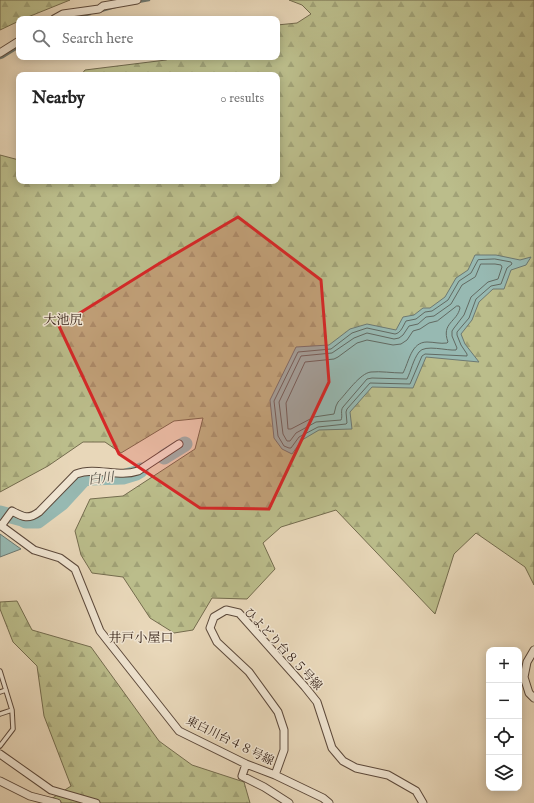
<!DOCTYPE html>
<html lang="en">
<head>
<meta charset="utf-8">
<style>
	body { margin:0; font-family:"IM FELL English","Noto Serif JP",serif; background:#f6f6f6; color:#222 }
	.controls { position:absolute; right:12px; bottom:12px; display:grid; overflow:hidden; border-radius:8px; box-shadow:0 2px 10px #0003 }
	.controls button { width:36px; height:36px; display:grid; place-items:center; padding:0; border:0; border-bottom:1px solid #e0e0e0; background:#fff; color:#222; font:20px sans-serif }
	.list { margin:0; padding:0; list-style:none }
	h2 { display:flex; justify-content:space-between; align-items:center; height:52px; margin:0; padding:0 16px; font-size:17px }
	h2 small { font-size:13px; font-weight:400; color:#767676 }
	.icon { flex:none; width:22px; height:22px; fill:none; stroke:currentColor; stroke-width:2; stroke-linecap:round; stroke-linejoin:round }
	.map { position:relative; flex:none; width:534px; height:803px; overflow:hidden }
	.search { position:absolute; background:#fff; box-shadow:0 2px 10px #0003; left:16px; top:16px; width:264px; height:44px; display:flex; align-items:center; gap:10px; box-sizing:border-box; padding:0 14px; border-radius:8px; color:#767676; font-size:15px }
	.panel { position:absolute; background:#fff; box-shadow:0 2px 10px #0003; left:16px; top:72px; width:264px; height:112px; border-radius:8px }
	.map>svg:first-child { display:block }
	.forest { fill:url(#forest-firs); stroke:#746c4e }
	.water { fill:#97b9b2; stroke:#6d7972 }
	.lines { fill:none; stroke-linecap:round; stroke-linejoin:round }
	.shore { stroke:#626a62; stroke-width:1 }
	.stream { stroke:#6d7972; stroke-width:2.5 }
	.river { stroke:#97b9b2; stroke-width:15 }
	.lane-casing { stroke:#5c493b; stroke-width:5.5 }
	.street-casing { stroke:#5c493b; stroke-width:9 }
	.lane { stroke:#f0e5d2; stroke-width:3.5 }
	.street { stroke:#f0e5d2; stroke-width:7 }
	.marked { fill:#d62828; fill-opacity:0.2; stroke:#d62828; stroke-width:3; stroke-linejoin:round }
	.labels { text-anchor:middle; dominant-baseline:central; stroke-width:3; stroke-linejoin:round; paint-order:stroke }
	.street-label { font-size:12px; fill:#2e1a11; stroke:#f0e5d2 }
	.neighbourhood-label { font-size:13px; fill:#2e1a11; stroke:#f0e5d2 }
	.water-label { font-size:13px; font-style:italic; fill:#4e4a41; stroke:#f0e5d2 }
</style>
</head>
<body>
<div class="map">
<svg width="534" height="803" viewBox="0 0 534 803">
	<defs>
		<pattern id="forest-firs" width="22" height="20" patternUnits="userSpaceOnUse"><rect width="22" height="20" fill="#bbbd8b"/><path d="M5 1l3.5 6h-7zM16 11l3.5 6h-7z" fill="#a1a277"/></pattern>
	</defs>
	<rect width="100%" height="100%" fill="#e8d7b9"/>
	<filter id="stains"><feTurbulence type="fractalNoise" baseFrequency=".005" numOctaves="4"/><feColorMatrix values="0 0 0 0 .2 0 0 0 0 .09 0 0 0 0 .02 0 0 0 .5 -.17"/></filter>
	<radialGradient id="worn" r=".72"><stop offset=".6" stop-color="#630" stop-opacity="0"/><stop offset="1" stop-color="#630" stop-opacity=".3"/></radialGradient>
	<path class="forest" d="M0,0H70L23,19H19V21L0,30Z
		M289,0H534V585L525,567L476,533L454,554L435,614L336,510L281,527L263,543L275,569L247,599L212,598L193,630L174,633L150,618L123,577L92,573L81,555L75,531L90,499L123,496L195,449L203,418L174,421L121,453L105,442H83L48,466L0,492V155L19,160V181H277V75H81L85,70L166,60L174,57H277V25L297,23L311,14L302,5Z
		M17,601L32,630L91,647L159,741L192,765L244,782L250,803H45L71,786L44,716L37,666L13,642L0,609V602Z"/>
	<path class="water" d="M475,255H496L520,260L531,257L526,265L511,270L504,289H493L479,302L472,320L461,334L465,344L479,362L426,357L413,388L372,387L350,412L352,429L319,430L302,440L292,454L282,449L274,438L270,400L296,347L329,345L350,329L367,324L396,330L403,317L414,315L423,308H430L445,297L456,278L468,270Z
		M0,534L21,549L0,557Z"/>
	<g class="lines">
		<path class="shore" d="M495,259L511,262L512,264L507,268L501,284L491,286L476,299L469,318L457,332V335L461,345L467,354V356L425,354L422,356L410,384L370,383L347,409L346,412L347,423L346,424L318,427L299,437L291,448H289L284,446L278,436L274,401L298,352L331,349L352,333L367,328L395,334C401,333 403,326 406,321L416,319L425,312L432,311L448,300L459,281L471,273L478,260Z
			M481,264H495L501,265L502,267L498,279L488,282L471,297L464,315L454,328L452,331V336L457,348L456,350C447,351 425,344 419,352C413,360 411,371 407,379L372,378L367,379L343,407C340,411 343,416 341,420L316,422L296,433L290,441H287L283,434L279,402L301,356L332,353L354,338L367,333L394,339L399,338L403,335L409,326L418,324L426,317L434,316L451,304L462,285L475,277Z
			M457,306H459L460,308C457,322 441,323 448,342L447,343C440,344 434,342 427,342C411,342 409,362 403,373C392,373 381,371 371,372C360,373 346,394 338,402L336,406L334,414L314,417L291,429H288L286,403L305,362L334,359L338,357L357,343L367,340L393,345L401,344L407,340L413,331L420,329L429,323L437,321Z"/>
		<path class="stream" d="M138,2L149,0
			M101,11L115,7
			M69,19L90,14
			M0,58L3,57L19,47"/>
		<path class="river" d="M164,457L185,444
			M0,513L22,519L26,521H38L62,503L84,479L90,478L123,477L136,473L141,470"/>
		<defs>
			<path id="lane" d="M0,671L12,710L13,729L0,746
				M0,692L6,690
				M0,714L12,710"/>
			<path id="street" d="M54,19L63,14L99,9L103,6L137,0
				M0,53L19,41
				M0,525L34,550L60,558L75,569L100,631L179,731L246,764L275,775L323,798L329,803
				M1,526L12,511C23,517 28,520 39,512L76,474C96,466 118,478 138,471L179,444
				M534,650L527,662L524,677L529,693L534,698
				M0,754L51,790L96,803
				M246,764L242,776L264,787L289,803
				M275,775L284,750V730L278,712L249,672L217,642L210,628L214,617L226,610L239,613L305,687L317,702L332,748L343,761L356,768L388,775L416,791L423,803
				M0,781L30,796L57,803"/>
		</defs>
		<use href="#lane" class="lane-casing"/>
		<use href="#street" class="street-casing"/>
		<use href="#lane" class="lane"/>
		<use href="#street" class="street"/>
	</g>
	<path class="marked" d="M238,217L321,280L329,382L269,509L200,508L119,454L59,326L160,263Z"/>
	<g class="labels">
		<g class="street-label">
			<text transform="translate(283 649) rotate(47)">ひよどり台８５号線</text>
			<text transform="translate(230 741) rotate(26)">東白川台４８号線</text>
		</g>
		<g class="neighbourhood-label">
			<text x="63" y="320">大池尻</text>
			<text x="141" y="638">井戸小屋口</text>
		</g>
		<g class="water-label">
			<text transform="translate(101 479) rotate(-7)">白川</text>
		</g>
	</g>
	<rect width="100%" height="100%" filter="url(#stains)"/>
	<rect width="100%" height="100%" fill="url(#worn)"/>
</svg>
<div class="controls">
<button>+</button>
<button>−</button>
<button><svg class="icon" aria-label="locate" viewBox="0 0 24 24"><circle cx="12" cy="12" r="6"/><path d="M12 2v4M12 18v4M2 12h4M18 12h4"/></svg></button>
<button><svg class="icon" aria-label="layers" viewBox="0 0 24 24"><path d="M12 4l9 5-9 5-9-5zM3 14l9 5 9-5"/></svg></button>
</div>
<div class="search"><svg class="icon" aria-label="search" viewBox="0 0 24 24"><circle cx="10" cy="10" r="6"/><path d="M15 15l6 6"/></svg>Search here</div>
<section class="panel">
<h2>Nearby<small>0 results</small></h2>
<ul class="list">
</ul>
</section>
</div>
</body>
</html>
